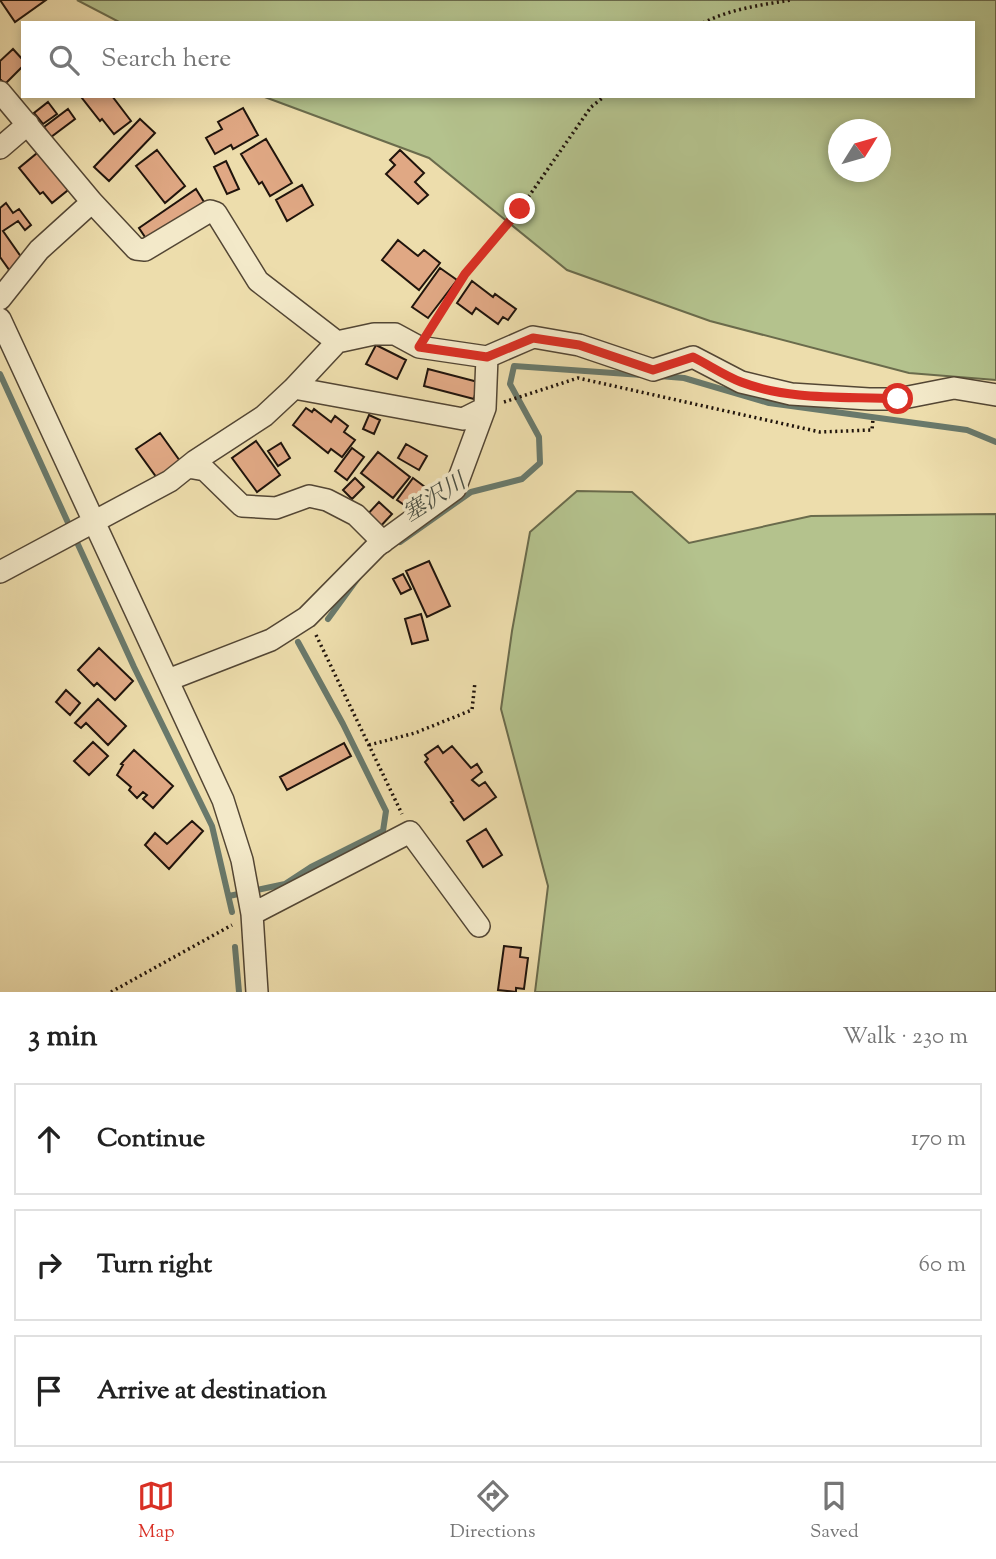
<!DOCTYPE html>
<html lang="en">
<head>
<meta charset="utf-8">
<style>
	body { margin:0; font-family:"Sorts Mill Goudy","Noto Serif JP",serif; background:#f2f2f2; color:#222 }
	.compass { position:absolute; left:828px; top:119px; width:63px; height:63px; border-radius:50%; background:#fff; box-shadow:0 4px 10px #0003; rotate:53deg }
	.stop { position:absolute; width:21px; height:21px; margin:-16px; border:5px solid #d93025; border-radius:50%; background:#fff }
	.stop.end { background:#d93025; border-color:#fff; box-shadow:0 2px 7px #0008 }
	.list { margin:0; padding:0; list-style:none }
	h2 { display:flex; justify-content:space-between; align-items:center; height:91px; margin:0; padding:0 28px; font-size:30px }
	h2 small { font-size:23px; font-weight:400; color:#767676 }
	.list li { display:grid; grid-template-columns:46px 1fr auto; gap:21px; align-items:center; box-sizing:border-box; height:112px; margin:0 14px 14px; padding:0 14px; border:2px solid #e0e0e0; border-radius:0px }
	.list b { display:block; font-size:26px; white-space:nowrap }
	.list em { font-size:23px; font-style:normal; color:#767676 }
	.icon { flex:none; width:38px; height:38px; fill:none; stroke:currentColor; stroke-width:2; stroke-linecap:round; stroke-linejoin:round }
	.map { position:relative; flex:none; width:996px; height:992px; overflow:hidden }
	.search { position:absolute; background:#fff; box-shadow:0 4px 10px #0003; left:21px; right:21px; top:21px; height:77px; display:flex; align-items:center; gap:18px; box-sizing:border-box; padding:0 24px; border-radius:0px; color:#767676; font-size:26px }
	.sheet { height:469px; background:#fff }
	nav { display:flex; justify-content:space-around; align-items:center; box-sizing:border-box; height:98px; border-top:2px solid #e0e0e0; background:#fff; font-size:19px; color:#767676 }
	nav a { display:grid; justify-items:center; gap:4px }
	nav .on { color:#d93025 }
	.map>svg:first-child { display:block }
	.green { fill:#b4c28d; stroke:#6a6b4c; stroke-width:2; fill-rule:evenodd }
	.lines { fill:none; stroke-linecap:round; stroke-linejoin:round }
	.stream { stroke:#69796b; stroke-width:6 }
	.building { fill:#e0a884; stroke:#20140c; stroke-width:2 }
	.street-casing { stroke:#534634; stroke-width:24 }
	.path { stroke:#20140c; stroke-width:3.5; stroke-dasharray:2 3.5; stroke-linecap:butt }
	.street { stroke:#f3e9c9; stroke-width:21 }
	.route { stroke:#d93025; stroke-width:9 }
	.labels { text-anchor:middle; dominant-baseline:central; stroke-width:7; stroke-linejoin:round; paint-order:stroke }
	.water-label { font-size:23px; font-style:italic; fill:#4a4f43; stroke:#f3e9c9 }
</style>
</head>
<body>
<div class="map">
<svg width="996" height="992" viewBox="0 0 996 992">
	<rect width="100%" height="100%" fill="#edddac"/>
	<filter id="stains"><feTurbulence type="fractalNoise" baseFrequency=".00286" numOctaves="4"/><feColorMatrix values="0 0 0 0 .2 0 0 0 0 .09 0 0 0 0 .02 0 0 0 .5 -.17"/></filter>
	<radialGradient id="worn" r=".72"><stop offset=".6" stop-color="#630" stop-opacity="0"/><stop offset="1" stop-color="#630" stop-opacity=".3"/></radialGradient>
	<path class="green" d="M77,0H996V380L909,373L710,321L567,270L429,158L262,96H973V23H121ZM838,130H880V172H838Z
		M577,491L632,492L689,543L811,516L996,514V992H535L548,886L501,709L512,631L530,532Z"/>
	<g class="lines">
		<path class="stream" d="M0,374L134,667L212,826L232,912
			M659,376L684,378L769,403L967,430L996,442
			M400,542L471,492L522,479L540,463L539,437L510,384L514,366L642,375
			M328,619L358,578
			M229,896L285,884L311,867L383,831L386,811L343,724L298,642
			M235,947L239,992"/>
	</g>
	<path class="building" d="M0,0H46L15,22Z
		M13,49L23,60V66L5,84L0,79V61Z
		M84,96H112L131,121L114,134L102,119L100,121L82,98Z
		M48,102L57,114L43,124L34,113Z
		M243,108L258,135L233,149L231,145L215,154L206,138L222,129L218,122Z
		M68,109L75,119L51,137L44,127Z
		M140,119L155,133L109,181L94,167Z
		M266,139L292,183L270,196L262,182L259,184L241,154Z
		M42,149L73,186L52,203L43,192L40,194L19,168Z
		M157,150L185,186L165,203L136,166Z
		M400,150L424,173L415,182L428,195L418,204L386,174L395,165L390,160Z
		M226,161L239,189L227,194L214,167Z
		M302,185L313,205L287,221L276,200Z
		M196,189L204,202L147,240L139,228Z
		M6,203L13,213L19,209L31,225L25,230L18,221L3,231L24,261L10,271L0,257V208Z
		M398,240L418,256L424,250L440,263L419,290L382,260Z
		M440,268L457,280L428,318L412,307Z
		M472,281L493,297L495,294L516,309L508,320L503,317L498,324L476,308L472,314L457,303Z
		M376,345L406,360L397,379L366,364Z
		M428,369L478,382L474,399L424,386Z
		M306,408L312,412L314,409L331,422L335,416L348,426L344,432L355,440L342,457L331,449L328,453L293,425Z
		M369,415L380,420L374,434L363,429Z
		M160,433L180,461L157,478L136,449Z
		M256,441L280,475L257,492L232,458Z
		M281,443L290,458L278,466L268,451Z
		M406,444L427,456L419,470L398,458Z
		M352,448L364,457L347,480L335,471Z
		M378,452L410,477L393,498L361,473Z
		M355,478L364,487L352,499L343,490Z
		M413,478L429,490L413,511L397,500Z
		M379,502L392,514L378,529L365,517Z
		M429,561L450,606L427,617L406,571Z
		M403,574L411,589L401,594L393,579Z
		M421,614L428,640L412,644L405,619Z
		M99,648L133,681L115,700L97,683L94,686L78,670Z
		M66,690L80,703L70,715L56,702Z
		M98,699L126,726L108,745L86,723L81,728L75,723Z
		M93,742L108,756L89,775L74,761Z
		M344,743L351,756L287,790L280,777Z
		M438,746L443,753L452,746L471,768L477,764L482,772L472,780L479,786L485,782L496,797L464,820L451,802L453,801L425,762L428,759L425,755Z
		M134,750L173,786L153,808L143,799L147,795L143,792L137,798L129,790L131,787L117,775L123,765L121,764Z
		M192,821L203,831L169,869L145,845L155,833L167,844Z
		M486,829L502,855L483,867L467,841Z
		M504,946L521,948L520,957L528,958L524,989L516,988V992L498,990Z"/>
	<g class="lines">
		<defs>
			<path id="street" d="M0,92L92,202L136,249L145,250L210,211L216,213L258,281L337,342
				M0,148L28,124
				M0,299L39,250L92,202
				M0,319L223,800L242,860L252,914L257,992
				M294,388L463,419L485,408
				M188,467L205,470L242,506L276,508L309,496L327,500L356,515L383,542
				M0,572L170,481L195,461L264,416L294,388L337,342L374,334H395L419,347L487,357
				M168,680L271,640L307,617L377,546L455,489L485,408L487,357L533,337L579,345L653,370L693,357L741,382L791,394L869,399H898L954,388L996,395
				M252,914L410,832L479,926"/>
		</defs>
		<use href="#street" class="street-casing"/>
		<path class="path" d="M703,23C730,9 761,5 791,0
			M430,329L465,274L520,209L591,107L605,96
			M504,402L578,378L820,432L872,430L873,419
			M316,635L402,814
			M369,745L415,733L472,710L475,682
			M111,992L232,925"/>
		<use href="#street" class="street"/>
	</g>
	<g class="lines">
		<path class="route" d="M520,209L465,274L419,347L487,357L533,338L579,345L653,370L693,357C709,365 725,376 741,382C791,401 847,396 898,399"/>
	</g>
	<g class="labels">
		<g class="water-label">
			<text transform="translate(435 499) rotate(-32)">塞沢川</text>
		</g>
	</g>
	<rect width="100%" height="100%" filter="url(#stains)"/>
	<rect width="100%" height="100%" fill="url(#worn)"/>
</svg>
<svg class="compass" viewBox="-18 -18 36 36"><path d="M0-13l5 13h-10z" fill="#e53935"/><path d="M0 13l5-13h-10z" fill="#767676"/></svg>
<div class="stop" style="left:898px;top:399px"></div>
<div class="stop end" style="left:520px;top:209px"></div>
<div class="search"><svg class="icon" aria-label="search" viewBox="0 0 24 24"><circle cx="10" cy="10" r="6"/><path d="M15 15l6 6"/></svg>Search here</div>
</div>
<section class="sheet">
<h2>3 min<small>Walk · 230 m</small></h2>
<ul class="list">
<li><svg class="icon" aria-label="ahead" viewBox="0 0 24 24"><path d="M12 20V5M6 11l6-6 6 6"/></svg><div><b>Continue</b></div><em>170 m</em></li>
<li><svg class="icon" aria-label="right" viewBox="0 0 24 24"><path d="M7 20v-9h11M14 6l5 5-5 5"/></svg><div><b>Turn right</b></div><em>60 m</em></li>
<li><svg class="icon" aria-label="arrive" viewBox="0 0 24 24"><path d="M6 21V4h12l-3 4 3 4H6"/></svg><div><b>Arrive at destination</b></div></li>
</ul>
</section>
<nav>
<a class="on"><svg class="icon" aria-label="map" viewBox="0 0 24 24"><path d="M3 6l6-2 6 2 6-2v14l-6 2-6-2-6 2zM9 4v14M15 6v14"/></svg>Map</a>
<a><svg class="icon" aria-label="directions" viewBox="0 0 24 24"><path d="M12 3l9 9-9 9-9-9zM9 14v-3h6M13 9l2 2-2 2"/></svg>Directions</a>
<a><svg class="icon" aria-label="saved" viewBox="0 0 24 24"><path d="M7 4h10v16l-5-4-5 4z"/></svg>Saved</a>
</nav>
</body>
</html>
